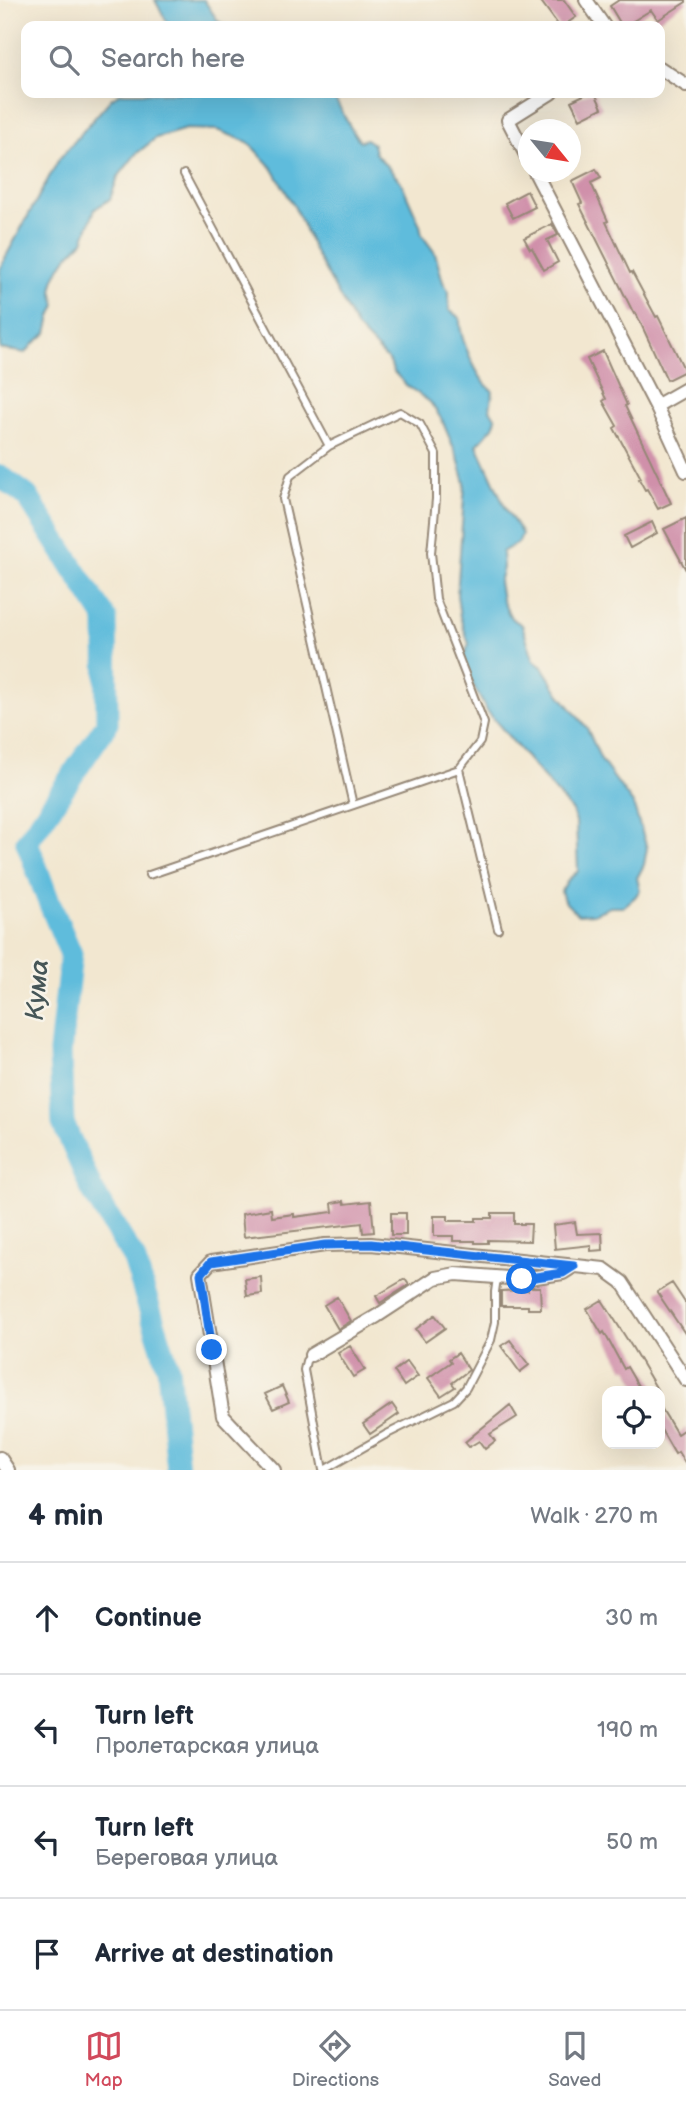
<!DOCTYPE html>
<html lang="en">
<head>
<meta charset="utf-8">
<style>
	body { margin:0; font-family:"Balsamiq Sans",sans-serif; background:#f2f2f3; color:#1f2937 }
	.controls { position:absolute; right:21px; bottom:21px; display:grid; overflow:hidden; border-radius:14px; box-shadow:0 7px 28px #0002 }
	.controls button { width:63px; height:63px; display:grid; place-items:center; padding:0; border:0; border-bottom:2px solid #e0e1e3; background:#fff; color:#1f2937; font:35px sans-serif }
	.compass { position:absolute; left:518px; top:119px; width:63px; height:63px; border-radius:50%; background:#fff; box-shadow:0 7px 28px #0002; rotate:120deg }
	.stop { position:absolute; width:21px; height:21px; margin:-16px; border:5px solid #1a73e8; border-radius:50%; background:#fff }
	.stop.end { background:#1a73e8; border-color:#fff; box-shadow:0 2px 7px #0008 }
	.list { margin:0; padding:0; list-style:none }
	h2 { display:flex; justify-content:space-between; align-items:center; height:91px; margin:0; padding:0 28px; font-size:30px }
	h2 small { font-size:23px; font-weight:400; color:#747a83 }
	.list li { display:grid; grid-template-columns:46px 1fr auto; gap:21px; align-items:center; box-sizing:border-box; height:112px; padding:0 28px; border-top:2px solid #e0e1e3 }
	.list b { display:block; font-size:26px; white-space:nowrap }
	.list p { margin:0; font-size:23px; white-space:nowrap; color:#747a83 }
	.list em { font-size:23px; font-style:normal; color:#747a83 }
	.icon { flex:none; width:38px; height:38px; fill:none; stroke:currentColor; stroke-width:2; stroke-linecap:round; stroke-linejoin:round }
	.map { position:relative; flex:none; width:686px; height:1470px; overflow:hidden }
	.search { position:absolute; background:#fff; box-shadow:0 7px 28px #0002; left:21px; right:21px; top:21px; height:77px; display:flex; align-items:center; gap:18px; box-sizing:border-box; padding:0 24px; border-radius:14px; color:#747a83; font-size:26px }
	.sheet { height:539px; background:#fff }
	nav { display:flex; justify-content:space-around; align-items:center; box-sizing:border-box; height:98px; border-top:2px solid #e0e1e3; background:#fff; font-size:19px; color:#747a83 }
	nav a { display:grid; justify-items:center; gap:4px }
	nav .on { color:#d1495b }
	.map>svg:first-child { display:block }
	.water { fill:#5ebcdc; stroke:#4c737d; stroke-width:2 }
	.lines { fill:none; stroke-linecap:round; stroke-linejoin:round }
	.river { stroke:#5ebcdc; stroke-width:23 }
	.building { fill:#d090aa }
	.service-casing { stroke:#968877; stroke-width:10 }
	.minor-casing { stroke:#968877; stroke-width:16 }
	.service { stroke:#fff; stroke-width:6 }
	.minor { stroke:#fff; stroke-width:12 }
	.route { stroke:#1a73e8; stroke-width:9 }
	.labels { text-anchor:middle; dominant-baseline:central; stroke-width:5; stroke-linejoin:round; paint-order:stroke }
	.water-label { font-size:26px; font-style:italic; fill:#465657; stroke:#f7f3e8 }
</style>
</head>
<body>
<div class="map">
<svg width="686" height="1470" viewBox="0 0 686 1470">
	<rect width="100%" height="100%" fill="#f7f3e8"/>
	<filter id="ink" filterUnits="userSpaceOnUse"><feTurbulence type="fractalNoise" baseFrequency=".0143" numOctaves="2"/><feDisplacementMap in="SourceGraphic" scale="14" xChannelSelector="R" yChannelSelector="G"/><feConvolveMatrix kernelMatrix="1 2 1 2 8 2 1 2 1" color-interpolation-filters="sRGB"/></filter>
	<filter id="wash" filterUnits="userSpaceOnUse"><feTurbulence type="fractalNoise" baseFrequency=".00686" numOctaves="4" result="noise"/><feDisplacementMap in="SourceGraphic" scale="28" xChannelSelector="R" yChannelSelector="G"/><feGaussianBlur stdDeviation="1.57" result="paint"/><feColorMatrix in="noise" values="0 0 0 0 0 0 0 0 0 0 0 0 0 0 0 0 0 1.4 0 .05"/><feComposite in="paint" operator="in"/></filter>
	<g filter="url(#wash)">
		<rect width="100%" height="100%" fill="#f2e7d0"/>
		<path class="water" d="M155,0H204L218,21L226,26H169Z
			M120,93H331C342,108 348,128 360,141L366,139L373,144L375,153L401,182L420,225L422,235L435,253L443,282L449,292V310L460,318C458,336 478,381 493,391L490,409L496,419L493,427L477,445L506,509L522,534L519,542L502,552L503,568L499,582L502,600L511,618L522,625L534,661L542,667L560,695L587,728L601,760L633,804L647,848L644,865L637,878L640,890L635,897L623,907H610L593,914L578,915L564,901L561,891L568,880L578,871L576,822L572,811L487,711L472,683L463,658L469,644L460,617L457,595L465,483L458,458L442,420L430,402L406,385L393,371L390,362L357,328L316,254L294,206L273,169L248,142L217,130L186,129L156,138L136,154L118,177L110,199L95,209L83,241L68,256L56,274L52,290L56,305L51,316L47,333L32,345L26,353L0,349V269L4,260L59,159L111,99Z"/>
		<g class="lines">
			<path class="river" d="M0,476L27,496L106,619L107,724L27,842L47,897L71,954L60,1052L63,1123L92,1190L134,1259L168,1367L178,1470"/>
		</g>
		<g id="blocks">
			<path class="building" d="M540,0H564L576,17L563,26H559Z
				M619,0H686V2L658,20L651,10L625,26H622L610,6Z
				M588,93H595L602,108L580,119L571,101Z
				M596,169L601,178L591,183L608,221L606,222L630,273L632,272L656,317L658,316L685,371L667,380L636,313L634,314L579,204L582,203L572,181Z
				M527,191L535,207L513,218L505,203Z
				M552,224L558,235L547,240L558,262L544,270L532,248L530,249L524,238Z
				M603,351L627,405L625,406L671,503L658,509L647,489L645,490L639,479L641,478L614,428L617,426L603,401L606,399L587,359Z
				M686,518V570L664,529Z
				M652,522L657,533L630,548L624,536Z
				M344,1201L345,1204L371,1201L374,1232L363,1233L362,1223L244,1237L242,1214L271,1209L272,1217L294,1214V1217L333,1212L332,1203Z
				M391,1213H406V1235H391Z
				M492,1213H514V1224H531L530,1241L488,1240V1243H475V1241H453V1236H434V1216H448V1221H476V1218H492Z
				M575,1222L577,1234L602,1233L603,1250L591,1251V1245L555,1249L553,1225Z
				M261,1277L262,1294L247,1296L245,1279Z
				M405,1279L409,1285L380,1303L376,1296Z
				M672,1283L686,1304V1335L657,1292Z
				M528,1287H540L541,1309H528V1306H501V1291L528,1290Z
				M337,1297L351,1321L338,1329L324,1305Z
				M602,1300L632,1347L658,1391H641L627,1367L624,1369L604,1332L602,1334L587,1309Z
				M435,1315L445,1328L425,1342L416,1329Z
				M510,1340L529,1365L520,1372L501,1346Z
				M350,1346L365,1370L353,1377L338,1353Z
				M458,1353L469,1370L452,1383L455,1387L441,1396L428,1378L451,1362L449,1359Z
				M407,1361L418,1376L404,1386L394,1371Z
				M282,1386L289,1402L273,1409L265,1394Z
				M392,1404L399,1414L370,1434L363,1424Z
				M510,1405L517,1417L490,1434L495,1441L485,1449L479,1441L469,1447L465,1442Z
				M660,1406L677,1434L686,1428V1465L678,1452L675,1454L660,1428Z"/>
		</g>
	</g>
	<g filter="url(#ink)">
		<use href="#blocks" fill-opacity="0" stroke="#968877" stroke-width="2"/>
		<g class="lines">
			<defs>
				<path id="service" d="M184,174L329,446
					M353,805L283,499L290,476L329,446L400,412L420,424L436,454V499L431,553L436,599L484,723L480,742L459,769
					M149,875L459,769L498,929
					M311,1355L306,1361L304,1370L323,1470
					M324,1470L385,1435L454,1401L466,1388L491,1340L495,1322V1292L497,1278"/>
				<path id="minor" d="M586,0L604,26
					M660,68L686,85
					M528,159L508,120L551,93
					M535,172L656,406L686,471
					M656,406L686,389
					M311,1355L377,1316L435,1278L456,1274L522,1279L563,1273L574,1266
					M0,1458L8,1470
					M274,1470L223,1416L200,1274L211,1262L325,1245L371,1244L604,1269L622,1282L686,1380"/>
			</defs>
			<use href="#service" class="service-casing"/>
			<use href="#minor" class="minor-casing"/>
			<use href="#service" class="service"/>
			<use href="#minor" class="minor"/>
		</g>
	</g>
	<g class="lines" filter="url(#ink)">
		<path class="route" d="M212,1350L201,1274L211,1262L325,1245L371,1244L574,1266L563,1273L522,1279"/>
	</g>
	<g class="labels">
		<g class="water-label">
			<text transform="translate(38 990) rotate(-85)">Кума</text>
		</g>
	</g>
</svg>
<div class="controls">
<button><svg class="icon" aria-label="locate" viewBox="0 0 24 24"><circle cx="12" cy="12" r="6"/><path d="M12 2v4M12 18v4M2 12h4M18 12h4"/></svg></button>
</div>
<svg class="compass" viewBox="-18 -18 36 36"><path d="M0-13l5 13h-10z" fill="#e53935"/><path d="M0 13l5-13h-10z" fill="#747a83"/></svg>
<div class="stop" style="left:522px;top:1279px"></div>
<div class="stop end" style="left:212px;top:1350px"></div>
<div class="search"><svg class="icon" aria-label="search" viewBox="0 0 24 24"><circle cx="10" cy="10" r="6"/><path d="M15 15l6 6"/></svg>Search here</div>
</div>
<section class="sheet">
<h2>4 min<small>Walk · 270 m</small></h2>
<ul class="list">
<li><svg class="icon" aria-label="ahead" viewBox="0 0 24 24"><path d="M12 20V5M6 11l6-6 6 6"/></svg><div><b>Continue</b></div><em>30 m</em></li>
<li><svg class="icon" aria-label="left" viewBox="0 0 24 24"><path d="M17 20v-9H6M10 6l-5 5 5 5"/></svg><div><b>Turn left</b><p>Пролетарская улица</p></div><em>190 m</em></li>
<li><svg class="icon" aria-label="left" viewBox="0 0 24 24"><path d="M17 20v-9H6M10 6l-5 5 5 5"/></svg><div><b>Turn left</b><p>Береговая улица</p></div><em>50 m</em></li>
<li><svg class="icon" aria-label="arrive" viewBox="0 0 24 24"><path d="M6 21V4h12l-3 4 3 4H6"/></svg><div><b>Arrive at destination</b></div></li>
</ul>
</section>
<nav>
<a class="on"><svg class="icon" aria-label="map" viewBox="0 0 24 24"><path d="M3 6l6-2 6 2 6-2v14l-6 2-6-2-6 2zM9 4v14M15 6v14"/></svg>Map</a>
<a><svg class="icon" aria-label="directions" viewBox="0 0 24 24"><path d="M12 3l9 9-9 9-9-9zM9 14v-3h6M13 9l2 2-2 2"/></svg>Directions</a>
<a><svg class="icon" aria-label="saved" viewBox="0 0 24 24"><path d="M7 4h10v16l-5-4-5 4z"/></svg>Saved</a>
</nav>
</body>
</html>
